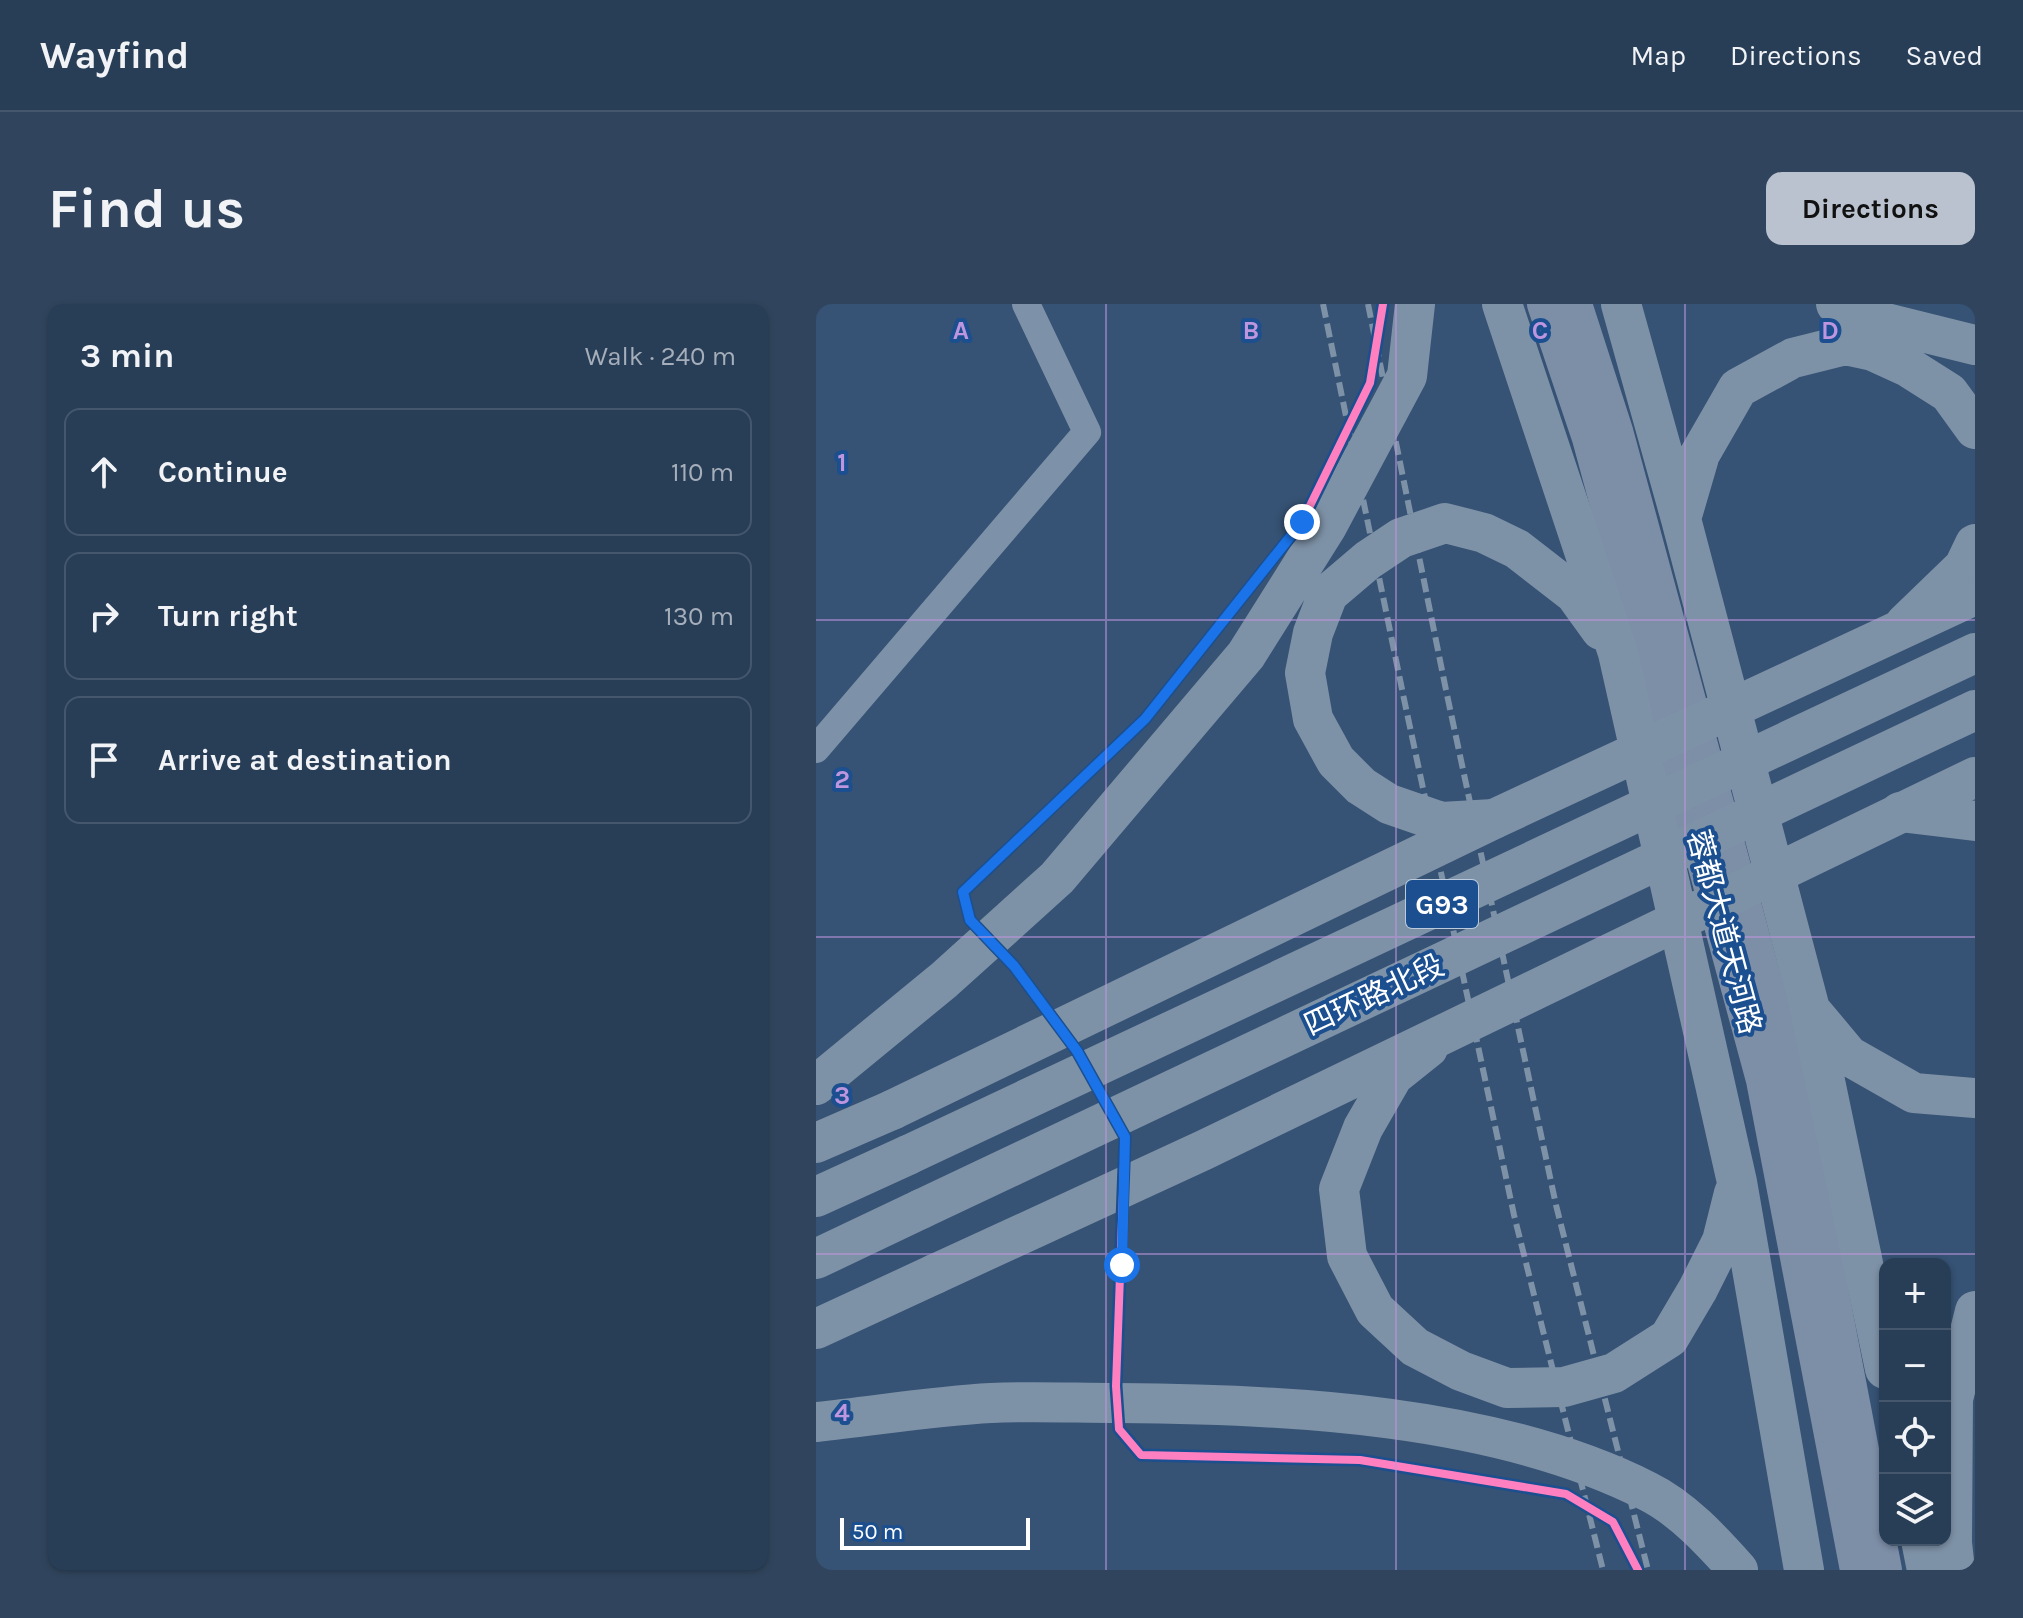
<!DOCTYPE html>
<html lang="en">
<head>
<meta charset="utf-8">
<style>
	body { margin:0; font-family:Karla,"Noto Sans SC",sans-serif; background:#30455d; color:#f1f3f6 }
	.controls { position:absolute; right:24px; bottom:24px; display:grid; overflow:hidden; border-radius:16px; box-shadow:0 2px 6px #0004 }
	.controls button { width:72px; height:72px; display:grid; place-items:center; padding:0; border:0; border-bottom:2px solid #44576d; background:#283e57; color:#f1f3f6; font:40px sans-serif }
	.scale { position:absolute; left:24px; bottom:20px; width:190px; box-sizing:border-box; padding-left:8px; border:4px solid #fff; border-top:0; font-size:22px; line-height:28px; white-space:nowrap; color:#fff; -webkit-text-stroke:6px #1b4f8f; paint-order:stroke }
	.stop { position:absolute; width:24px; height:24px; margin:-18px; border:6px solid #1a73e8; border-radius:50%; background:#fff }
	.stop.end { background:#1a73e8; border-color:#fff; box-shadow:0 2px 8px #0008 }
	.list { margin:0; padding:0; list-style:none }
	h2 { display:flex; justify-content:space-between; align-items:center; height:104px; margin:0; padding:0 32px; font-size:34px }
	h2 small { font-size:26px; font-weight:400; color:#a5aeba }
	.list li { display:grid; grid-template-columns:52px 1fr auto; gap:24px; align-items:center; box-sizing:border-box; height:128px; margin:0 16px 16px; padding:0 16px; border:2px solid #44576d; border-radius:16px }
	.list b { display:block; font-size:30px; white-space:nowrap }
	.list em { font-size:26px; font-style:normal; color:#a5aeba }
	.icon { flex:none; width:44px; height:44px; fill:none; stroke:currentColor; stroke-width:2; stroke-linecap:round; stroke-linejoin:round }
	.map { position:relative; flex:none; width:1159px; height:1266px; overflow:hidden; border-radius:16px }
	header { display:flex; align-items:center; gap:48px; box-sizing:border-box; height:112px; padding:0 40px; background:#283e57; border-bottom:2px solid #44576d }
	header strong { font-size:38px }
	nav { display:flex; gap:44px; margin-inline-start:auto; font-size:28px }
	.intro { display:flex; align-items:center; justify-content:space-between; box-sizing:border-box; height:192px; padding:0 48px }
	h1 { margin:0; font-size:56px }
	.button { padding:20px 36px; border-radius:16px; background:#b9c2ce; color:#111; font-size:28px; font-weight:700 }
	main { display:flex; gap:48px; padding:0 48px }
	aside { flex:1; background:#283e57; border-radius:16px; box-shadow:0 2px 6px #0004 }
	.map>svg:first-child { display:block }
	.lines { fill:none; stroke-linecap:round; stroke-linejoin:round }
	.minor { stroke:#7d92a8; stroke-width:28 }
	.major { stroke:#7d8ea7; stroke-width:36 }
	.highway { stroke:#7e92a7; stroke-width:40 }
	.rail { stroke:#7e92a7; stroke-width:6; stroke-dasharray:14 6; stroke-linecap:butt }
	.highway-bridge { stroke:#7e92a7; stroke-width:40 }
	.cycleway-casing { stroke:#1b4f8f; stroke-width:13 }
	.cycleway { stroke:#ff80c0; stroke-width:8 }
	.route { stroke:#1a73e8; stroke-width:10 }
	.grid { fill:none; stroke:#bd96df; stroke-width:2; stroke-opacity:0.55 }
	.labels { text-anchor:middle; dominant-baseline:central; stroke-width:8; stroke-linejoin:round; paint-order:stroke }
	.shield { fill:#1b4f8f; stroke:#bbcadd; stroke-width:2 }
	.shield-label { font-size:28px; font-weight:bold; fill:#fff }
	.street-label { font-size:30px; fill:#fff; stroke:#1b4f8f }
	.grid-label { font-size:26px; text-anchor:middle; font-weight:bold; fill:#bd96df; stroke:#1b4f8f; stroke-width:8; stroke-linejoin:round; paint-order:stroke }
</style>
</head>
<body>
<header>
<strong>Wayfind</strong>
<nav><a>Map</a><a>Directions</a><a>Saved</a></nav>
</header>
<div class="intro"><h1>Find us</h1><a class="button">Directions</a></div>
<main>
<aside>
<h2>3 min<small>Walk · 240 m</small></h2>
<ul class="list">
<li><svg class="icon" aria-label="ahead" viewBox="0 0 24 24"><path d="M12 20V5M6 11l6-6 6 6"/></svg><div><b>Continue</b></div><em>110 m</em></li>
<li><svg class="icon" aria-label="right" viewBox="0 0 24 24"><path d="M7 20v-9h11M14 6l5 5-5 5"/></svg><div><b>Turn right</b></div><em>130 m</em></li>
<li><svg class="icon" aria-label="arrive" viewBox="0 0 24 24"><path d="M6 21V4h12l-3 4 3 4H6"/></svg><div><b>Arrive at destination</b></div></li>
</ul>
</aside>
<div class="map">
<svg width="1159" height="1266" viewBox="0 0 1159 1266">
	<rect width="100%" height="100%" fill="#365274"/>
	<g class="lines">
		<path class="minor" d="M0,445L271,128L210,0"/>
		<path class="major" d="M729,0L774,134L948,776L1042,1266
			M758,0L799,127L973,770L1068,1266"/>
		<path class="highway" d="M686,0L802,349L921,878L988,1266
			M805,0L865,215L994,705L1069,1065
			M1020,0L1070,19L1159,41
			M865,215L884,150L922,84L977,54L1029,41L1057,47L1092,63L1133,89L1159,125
			M1089,320L1148,263L1159,240
			M1084,508L1159,517
			M678,515L625,518L573,500L545,482L520,457L497,415L489,369L497,329L512,290L552,256L585,234L629,219L668,229L701,245L759,290L785,326
			M997,709L1033,752L1098,789L1159,794
			M612,744L577,772L547,824L523,885L531,952L559,1006L599,1043L645,1067L691,1084L748,1083L798,1069L853,1034L882,985L906,937L918,889
			M0,781L128,676L241,574L430,351L511,222L591,72L599,0
			M0,839L76,806
			M0,893L92,851
			M0,955L105,905
			M0,1025L119,970
			M0,1118C58,1112 117,1102 175,1099C217,1097 260,1099 302,1099C470,1100 679,1110 831,1187C866,1204 896,1237 922,1266
			M1105,1236L1111,1266
			M1139,1266L1136,1239L1137,1095L1159,1007"/>
		<path class="rail" d="M507,0L588,395L698,911L787,1266
			M552,0L630,386L740,901L832,1266"/>
		<path class="highway-bridge" d="M76,806L678,515L1159,291
			M92,851L1159,349
			M105,905L1159,406
			M119,970L388,846L1159,473"/>
		<defs>
			<path id="cycleway" d="M567,0L554,79L486,218L329,415L147,588L154,616L198,662L261,747L309,833L300,1082L303,1125L325,1151L544,1156L750,1190L797,1218L822,1266"/>
		</defs>
		<use href="#cycleway" class="cycleway-casing"/>
		<use href="#cycleway" class="cycleway"/>
	</g>
	<g class="lines">
		<path class="route" d="M306,961L309,833L261,747L198,662L154,616L147,588L329,415L486,218"/>
	</g>
	<path class="grid" d="M290,0V1266M580,0V1266M869,0V1266M0,316H1159M0,633H1159M0,950H1159"/>
	<g class="labels">
		<rect class="shield" x="590" y="576" width="72" height="48" rx="6"/>
		<g class="shield-label">
			<text x="626" y="600">G93</text>
		</g>
		<g class="street-label">
			<text transform="translate(908 628) rotate(75)">蓉都大道天河路</text>
			<text transform="translate(558 691) rotate(-25)">四环路北段</text>
		</g>
	</g>
	<g class="grid-label">
		<text x="145" y="35">A</text>
		<text x="435" y="35">B</text>
		<text x="724" y="35">C</text>
		<text x="1014" y="35">D</text>
		<text x="26" y="167">1</text>
		<text x="26" y="484">2</text>
		<text x="26" y="800">3</text>
		<text x="26" y="1117">4</text>
	</g>
</svg>
<div class="controls">
<button>+</button>
<button>−</button>
<button><svg class="icon" aria-label="locate" viewBox="0 0 24 24"><circle cx="12" cy="12" r="6"/><path d="M12 2v4M12 18v4M2 12h4M18 12h4"/></svg></button>
<button><svg class="icon" aria-label="layers" viewBox="0 0 24 24"><path d="M12 4l9 5-9 5-9-5zM3 14l9 5 9-5"/></svg></button>
</div>
<div class="scale">50 m</div>
<div class="stop" style="left:306px;top:961px"></div>
<div class="stop end" style="left:486px;top:218px"></div>
</div>
</main>
</body>
</html>
